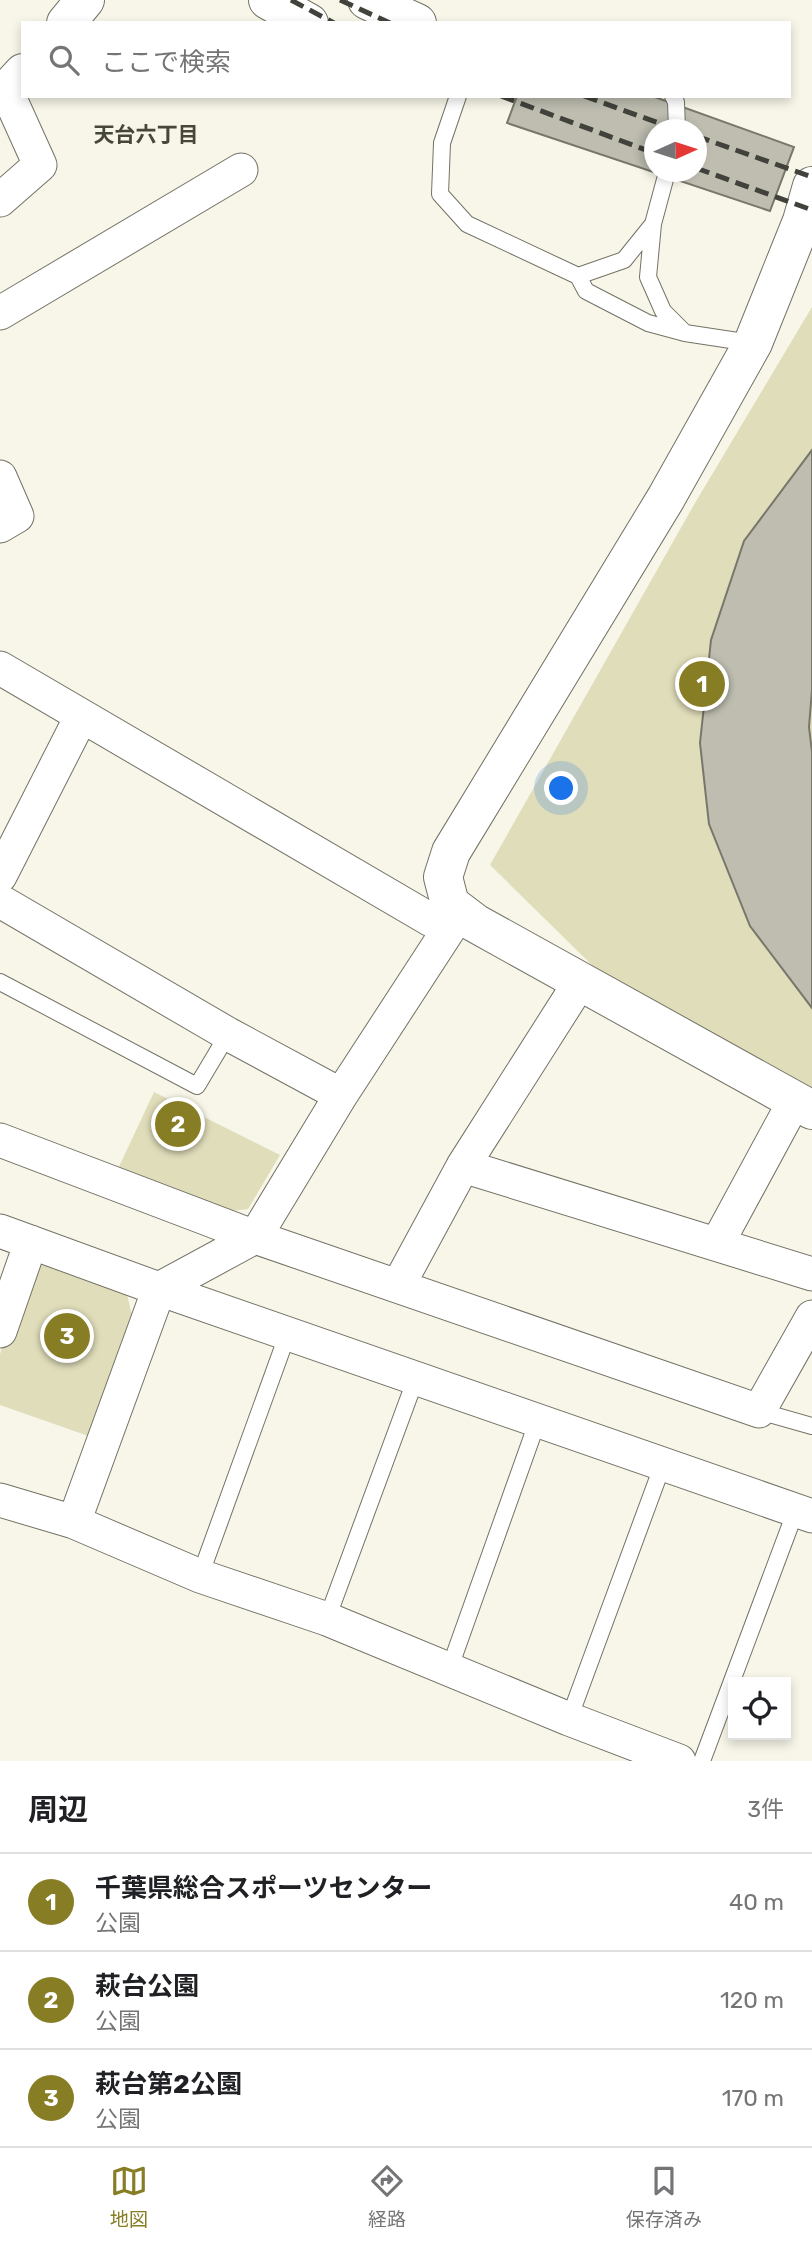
<!DOCTYPE html>
<html lang="ja">
<head>
<meta charset="utf-8">
<style>
	body { margin:0; font-family:Rubik,"Noto Sans JP",sans-serif; background:#f6f6f6; color:#202124 }
	.controls { position:absolute; right:21px; bottom:21px; display:grid; overflow:hidden; border-radius:0px; box-shadow:0 4px 10px #0003 }
	.controls button { width:63px; height:63px; display:grid; place-items:center; padding:0; border:0; border-bottom:2px solid #e0e0e0; background:#fff; color:#202124; font:35px sans-serif }
	.compass { position:absolute; left:644px; top:119px; width:63px; height:63px; border-radius:50%; background:#fff; box-shadow:0 4px 10px #0003; rotate:87deg }
	.you { position:absolute; left:562px; top:789px; width:24px; height:24px; margin:-18px; border:5px solid #fff; border-radius:50%; background:#1a73e8; box-shadow:0 0 0 10px #1a73e833 }
	.badge { display:grid; place-items:center; width:46px; height:46px; border-radius:50%; background:#867d24; color:#fff; font-size:23px; font-weight:700 }
	.pin { position:absolute; translate:-50% -50%; border:4px solid #fff; box-shadow:0 2px 7px #0006 }
	.list { margin:0; padding:0; list-style:none }
	h2 { display:flex; justify-content:space-between; align-items:center; height:91px; margin:0; padding:0 28px; font-size:30px }
	h2 small { font-size:23px; font-weight:400; color:#757577 }
	.list li { display:grid; grid-template-columns:46px 1fr auto; gap:21px; align-items:center; box-sizing:border-box; height:98px; padding:0 28px; border-top:2px solid #e0e0e0 }
	.list b { display:block; font-size:26px; white-space:nowrap }
	.list p { margin:0; font-size:23px; white-space:nowrap; color:#757577 }
	.list em { font-size:23px; font-style:normal; color:#757577 }
	.icon { flex:none; width:38px; height:38px; fill:none; stroke:currentColor; stroke-width:2; stroke-linecap:round; stroke-linejoin:round }
	.map { position:relative; flex:none; width:812px; height:1761px; overflow:hidden }
	.search { position:absolute; background:#fff; box-shadow:0 4px 10px #0003; left:21px; right:21px; top:21px; height:77px; display:flex; align-items:center; gap:18px; box-sizing:border-box; padding:0 24px; border-radius:0px; color:#757577; font-size:26px }
	.sheet { height:385px; background:#fff }
	nav { display:flex; justify-content:space-around; align-items:center; box-sizing:border-box; height:98px; border-top:2px solid #e0e0e0; background:#fff; font-size:19px; color:#757577 }
	nav a { display:grid; justify-items:center; gap:4px }
	nav .on { color:#867d24 }
	.map>svg:first-child { display:block }
	.green { fill:#e0ddba }
	.building { fill:#bebdb0; stroke:#78776b; stroke-width:2; fill-rule:evenodd }
	.lines { fill:none; stroke-linecap:round; stroke-linejoin:round }
	.lane-casing { stroke:#737266; stroke-width:18 }
	.street-casing { stroke:#737266; stroke-width:35 }
	.secondary-casing { stroke:#737266; stroke-width:40 }
	.lane { stroke:#fff; stroke-width:16 }
	.street { stroke:#fff; stroke-width:33 }
	.secondary { stroke:#fff; stroke-width:38 }
	.rail { stroke:#42423c; stroke-width:5; stroke-dasharray:14 7; stroke-linecap:butt }
	.labels { text-anchor:middle; dominant-baseline:central; stroke-width:7; stroke-linejoin:round; paint-order:stroke }
	.neighbourhood-label { font-size:21px; font-weight:bold; fill:#47463b; stroke:#f7f6e8 }
</style>
</head>
<body>
<div class="map">
<svg width="812" height="1761" viewBox="0 0 812 1761">
	<rect width="100%" height="100%" fill="#f7f6e8"/>
	<path class="green" d="M812,307V1092L595,968L490,865L695,503Z
		M154,1092L280,1155L248,1209L231,1211L117,1171Z
		M32,1261L127,1295L133,1319L97,1439L0,1405V1354Z"/>
	<path class="building" d="M517,96H652L794,147L770,211L507,123ZM654,130H696V172H654Z
		M812,450V690L809,727L812,752V1008L750,926L709,824L700,743L711,640L744,541Z"/>
	<g class="lines">
		<defs>
			<path id="lane" d="M458,96L442,143L440,194L467,224L578,276L586,291L648,323L685,333L663,311L648,277L653,224L667,172
				M673,96L676,102L677,130
				M578,276L624,260L653,224
				M685,333L751,343
				M0,982L197,1086L228,1034
				M759,1411L812,1426
				M200,1576L288,1333
				M327,1619L416,1378
				M449,1670L538,1420
				M569,1719L663,1464
				M702,1761L796,1510"/>
			<path id="street" d="M0,200L40,165L7,92
				M0,313L241,170
				M0,477L17,516L0,526
				M0,668L431,920L460,912L341,1095L255,1237L159,1289L74,1522
				M0,876L81,717
				M0,901L228,1034L341,1095
				M0,1140L255,1237L759,1411L812,1317
				M463,1166L812,1274
				M0,1231L159,1289L812,1516
				M717,1244L795,1100
				M398,1286L463,1166L580,982
				M0,1331L31,1242
				M0,1500L74,1522L200,1576L327,1619L569,1719L679,1761"/>
			<path id="secondary" d="M268,0L309,23
				M367,0L417,23
				M66,23L85,0
				M0,98L23,73
				M812,186L802,221L753,343L666,498L451,852L443,877L450,904L475,923L812,1110"/>
		</defs>
		<use href="#lane" class="lane-casing"/>
		<use href="#street" class="street-casing"/>
		<use href="#secondary" class="secondary-casing"/>
		<use href="#lane" class="lane"/>
		<use href="#street" class="street"/>
		<use href="#secondary" class="secondary"/>
		<path class="rail" d="M291,0L334,23
			M340,0L390,23
			M501,96L654,153
			M584,96L678,130
			M696,136L812,177
			M696,168L812,210"/>
	</g>
	<g class="labels">
		<g class="neighbourhood-label">
			<text x="146" y="134">天台六丁目</text>
		</g>
	</g>
</svg>
<div class="controls">
<button><svg class="icon" aria-label="locate" viewBox="0 0 24 24"><circle cx="12" cy="12" r="6"/><path d="M12 2v4M12 18v4M2 12h4M18 12h4"/></svg></button>
</div>
<svg class="compass" viewBox="-18 -18 36 36"><path d="M0-13l5 13h-10z" fill="#e53935"/><path d="M0 13l5-13h-10z" fill="#757577"/></svg>
<div class="you"></div>
<div class="pin badge" style="left:702px;top:684px">1</div>
<div class="pin badge" style="left:178px;top:1124px">2</div>
<div class="pin badge" style="left:67px;top:1336px">3</div>
<div class="search"><svg class="icon" aria-label="search" viewBox="0 0 24 24"><circle cx="10" cy="10" r="6"/><path d="M15 15l6 6"/></svg>ここで検索</div>
</div>
<section class="sheet">
<h2>周辺<small>3件</small></h2>
<ul class="list">
<li><span class="badge">1</span><div><b>千葉県総合スポーツセンター</b><p>公園</p></div><em>40 m</em></li>
<li><span class="badge">2</span><div><b>萩台公園</b><p>公園</p></div><em>120 m</em></li>
<li><span class="badge">3</span><div><b>萩台第2公園</b><p>公園</p></div><em>170 m</em></li>
</ul>
</section>
<nav>
<a class="on"><svg class="icon" aria-label="map" viewBox="0 0 24 24"><path d="M3 6l6-2 6 2 6-2v14l-6 2-6-2-6 2zM9 4v14M15 6v14"/></svg>地図</a>
<a><svg class="icon" aria-label="directions" viewBox="0 0 24 24"><path d="M12 3l9 9-9 9-9-9zM9 14v-3h6M13 9l2 2-2 2"/></svg>経路</a>
<a><svg class="icon" aria-label="saved" viewBox="0 0 24 24"><path d="M7 4h10v16l-5-4-5 4z"/></svg>保存済み</a>
</nav>
</body>
</html>
